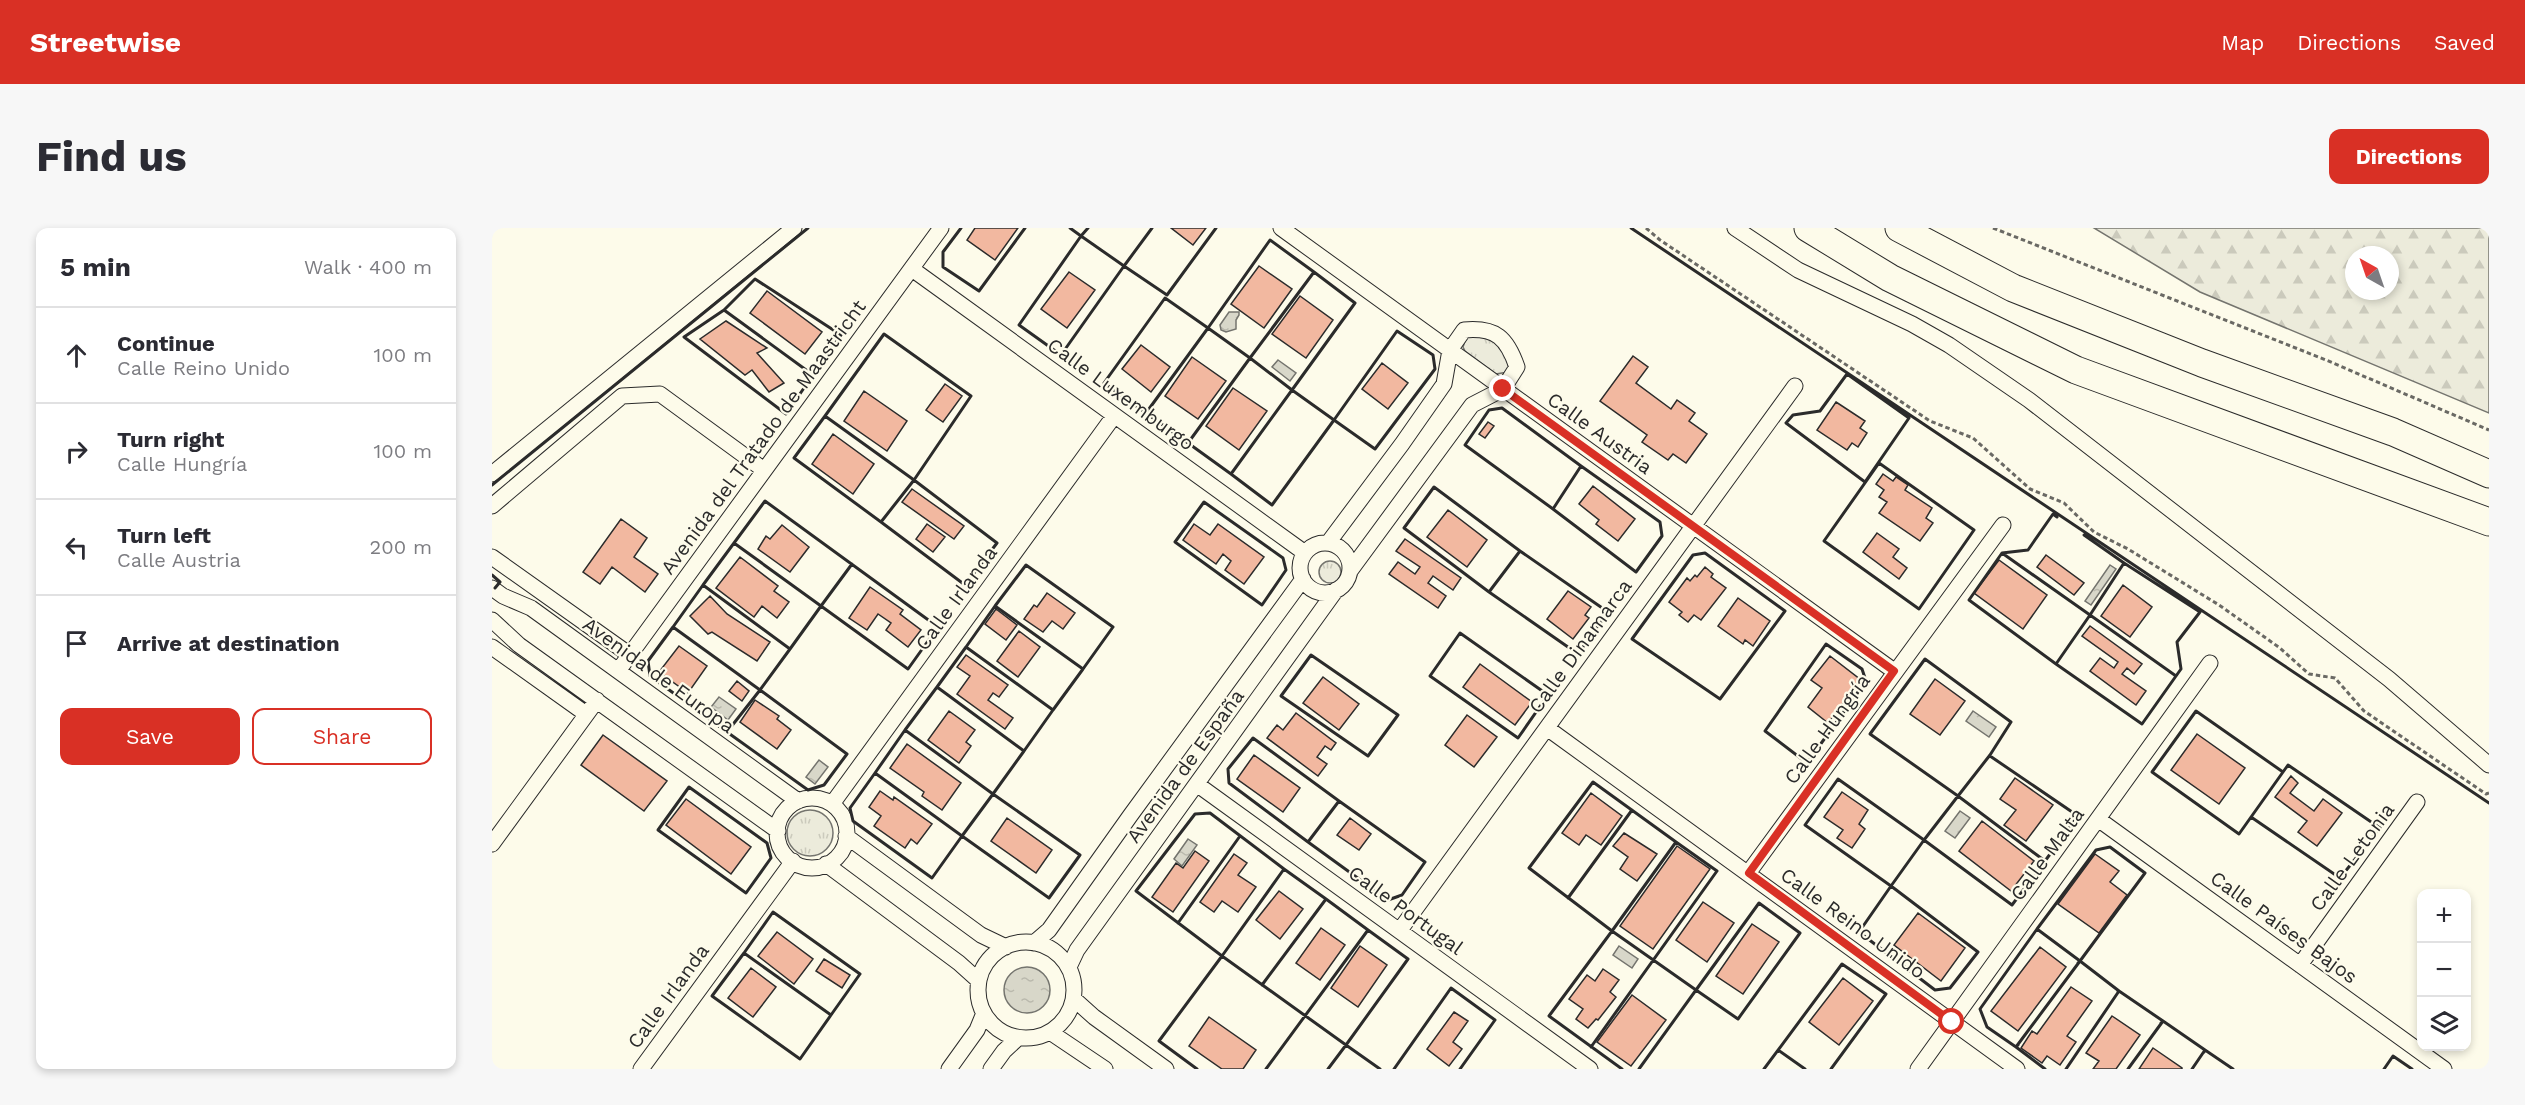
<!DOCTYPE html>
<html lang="en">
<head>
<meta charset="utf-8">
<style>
	body { margin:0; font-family:"Work Sans",sans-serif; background:#f7f7f7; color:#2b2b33 }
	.controls { position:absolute; right:18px; bottom:18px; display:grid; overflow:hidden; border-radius:12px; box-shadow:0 3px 9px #0003 }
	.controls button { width:54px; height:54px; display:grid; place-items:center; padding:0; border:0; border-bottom:2px solid #e1e1e2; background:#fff; color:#2b2b33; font:30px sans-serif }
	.compass { position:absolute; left:1853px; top:18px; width:54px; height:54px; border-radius:50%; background:#fff; box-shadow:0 3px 9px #0003; rotate:320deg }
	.stop { position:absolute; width:18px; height:18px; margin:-14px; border:4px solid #d93025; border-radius:50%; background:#fff }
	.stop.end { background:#d93025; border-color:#fff; box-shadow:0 2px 6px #0008 }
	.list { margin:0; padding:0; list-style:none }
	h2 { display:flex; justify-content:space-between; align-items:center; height:78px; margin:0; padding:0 24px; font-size:26px }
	h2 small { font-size:20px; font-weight:400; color:#7c7c81 }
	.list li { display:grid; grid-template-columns:39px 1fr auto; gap:18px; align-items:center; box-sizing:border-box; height:96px; padding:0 24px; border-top:2px solid #e1e1e2 }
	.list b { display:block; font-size:22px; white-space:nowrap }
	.list p { margin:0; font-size:20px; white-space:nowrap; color:#7c7c81 }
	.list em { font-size:20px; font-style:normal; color:#7c7c81 }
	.actions { display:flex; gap:12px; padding:18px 24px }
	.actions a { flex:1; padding:14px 0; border:2px solid #d93025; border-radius:12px; text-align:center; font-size:21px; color:#d93025 }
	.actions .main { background:#d93025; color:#fff }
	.icon { flex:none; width:33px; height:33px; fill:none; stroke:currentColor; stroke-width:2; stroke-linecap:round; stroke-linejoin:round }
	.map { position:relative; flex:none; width:1997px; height:841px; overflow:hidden; border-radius:12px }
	header { display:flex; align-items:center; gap:36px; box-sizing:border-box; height:84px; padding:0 30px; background:#d93025; color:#fff }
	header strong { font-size:28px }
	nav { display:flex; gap:33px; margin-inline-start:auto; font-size:21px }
	.intro { display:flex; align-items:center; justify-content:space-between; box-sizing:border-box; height:144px; padding:0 36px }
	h1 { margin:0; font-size:42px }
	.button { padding:15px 27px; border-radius:12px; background:#d93025; color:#fff; font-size:21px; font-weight:700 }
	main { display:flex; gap:36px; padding:0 36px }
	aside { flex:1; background:#fff; border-radius:12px; box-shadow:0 3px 9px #0003 }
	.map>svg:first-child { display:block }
	.grass { fill:url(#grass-tufts); stroke:#74746e; stroke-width:1.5 }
	.forest { fill:url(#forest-firs); stroke:#74746e; stroke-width:1.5; fill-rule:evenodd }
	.water { fill:url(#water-ripples); stroke:#74746e; stroke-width:1.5 }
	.building { fill:#f2b8a0; stroke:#2b2b2b; stroke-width:1.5 }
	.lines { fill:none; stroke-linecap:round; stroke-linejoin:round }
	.street-casing { stroke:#2b2b2b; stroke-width:17 }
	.highway-casing { stroke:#2b2b2b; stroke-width:29 }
	.path { stroke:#6a6964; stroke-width:3; stroke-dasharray:4.5 3; stroke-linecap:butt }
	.street { stroke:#fdfbea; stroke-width:15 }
	.highway { stroke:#fdfbea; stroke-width:27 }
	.wall { stroke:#2b2b2b; stroke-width:3 }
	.route { stroke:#d93025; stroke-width:8 }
	.labels { text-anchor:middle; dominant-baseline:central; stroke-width:4.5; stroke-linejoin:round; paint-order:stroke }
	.street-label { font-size:20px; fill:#2b2b2b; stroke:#fdfbea }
</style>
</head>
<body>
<header>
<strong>Streetwise</strong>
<nav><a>Map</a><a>Directions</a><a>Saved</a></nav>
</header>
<div class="intro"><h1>Find us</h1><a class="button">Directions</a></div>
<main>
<aside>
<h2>5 min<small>Walk · 400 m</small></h2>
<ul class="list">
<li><svg class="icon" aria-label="ahead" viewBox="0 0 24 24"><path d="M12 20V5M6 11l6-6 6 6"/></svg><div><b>Continue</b><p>Calle Reino Unido</p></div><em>100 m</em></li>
<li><svg class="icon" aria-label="right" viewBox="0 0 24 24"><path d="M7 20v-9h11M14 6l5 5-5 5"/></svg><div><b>Turn right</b><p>Calle Hungría</p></div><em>100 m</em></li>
<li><svg class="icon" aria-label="left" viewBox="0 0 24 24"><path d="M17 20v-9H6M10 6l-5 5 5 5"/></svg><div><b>Turn left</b><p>Calle Austria</p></div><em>200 m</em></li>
<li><svg class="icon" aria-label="arrive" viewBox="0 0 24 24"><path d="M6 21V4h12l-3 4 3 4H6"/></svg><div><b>Arrive at destination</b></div></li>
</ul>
<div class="actions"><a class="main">Save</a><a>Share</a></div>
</aside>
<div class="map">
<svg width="1997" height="841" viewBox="0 0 1997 841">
	<defs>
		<pattern id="grass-tufts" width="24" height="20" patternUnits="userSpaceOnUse" patternTransform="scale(1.5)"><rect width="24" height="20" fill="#ecebdb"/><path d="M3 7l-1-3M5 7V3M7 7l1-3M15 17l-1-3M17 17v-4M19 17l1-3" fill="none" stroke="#cbcabc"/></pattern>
		<pattern id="forest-firs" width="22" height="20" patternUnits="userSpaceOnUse" patternTransform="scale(1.5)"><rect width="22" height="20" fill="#ecebdb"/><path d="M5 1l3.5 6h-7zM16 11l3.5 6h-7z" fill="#cbcabc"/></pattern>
		<pattern id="water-ripples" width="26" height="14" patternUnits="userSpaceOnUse" patternTransform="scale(1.5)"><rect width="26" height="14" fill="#d8d7c9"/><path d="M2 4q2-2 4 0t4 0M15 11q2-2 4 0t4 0" fill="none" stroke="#bab9ad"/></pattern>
	</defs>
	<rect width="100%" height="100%" fill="#fdfbea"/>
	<path class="grass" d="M982,107C1005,110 1018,120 1016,144L1004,146L973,123L971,119L974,110Z
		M827 344a11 11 0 1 1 22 0a11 11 0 1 1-22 0Z
		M295 605a23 23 0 1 1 46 0a23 23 0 1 1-46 0Z"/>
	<path class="forest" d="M1602,0H1997V185L1708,64ZM1862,27H1898V63H1862Z"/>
	<path class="water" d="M737,84H747V87L744,92V101L734,104L729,102L728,97Z
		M786,132L804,145L798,153L780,139Z
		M1618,337L1624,341L1599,377L1593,373Z
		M227,469L244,481L236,492L219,479Z
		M1481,483L1504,499L1497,509L1474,493Z
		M327,532L336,539L323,556L314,549Z
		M1468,583L1478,590L1463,610L1453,603Z
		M696,611L705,617L690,638L682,631Z
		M1127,718L1146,731L1140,740L1121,727Z
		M512 762a23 23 0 1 1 46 0a23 23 0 1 1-46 0Z"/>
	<path class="building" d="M483,0H526L503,32L475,12Z
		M679,0H714L701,17Z
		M767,38L800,61L772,100L739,76Z
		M577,44L603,62L575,100L549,81Z
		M275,63L330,104L313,126L258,85Z
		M808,68L841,92L814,130L780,106Z
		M234,93L275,120L265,125L292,155L277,164L260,142L253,147L208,111Z
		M649,117L678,139L659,164L630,141Z
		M1141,128L1156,139L1144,155L1179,181L1185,172L1203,185L1197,193L1215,206L1194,235L1181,226L1176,232L1150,214L1155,207L1108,173Z
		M700,129L734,153L706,191L673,168Z
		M890,135L916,155L896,181L870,161Z
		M453,156L470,168L451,194L434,182Z
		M741,160L775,183L747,222L714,198Z
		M372,163L415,193L395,223L352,193Z
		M1344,174L1373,193L1368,200L1375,205L1366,219L1360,215L1355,222L1325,202Z
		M996,194L1002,198L993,210L987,206Z
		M341,206L382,236L361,266L320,236Z
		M1391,246L1401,253L1404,249L1416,257L1413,262L1440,280L1434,290L1441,295L1428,313L1387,285L1395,274L1387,269L1392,262L1384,256Z
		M1101,258L1143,291L1126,313L1104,296L1107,292L1087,276Z
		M420,261L472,298L462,311L410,274Z
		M956,282L995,312L975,339L935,309Z
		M129,291L155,310L142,329L166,346L153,364L120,339L108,356L91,344Z
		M435,296L453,309L441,324L424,311Z
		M702,296L718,307L726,296L772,329L752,356L733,342L739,333L731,326L724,336L691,312Z
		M290,297L317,319L298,344L266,321L274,308L278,311Z
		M1385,305L1407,321L1401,329L1415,340L1407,351L1371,324Z
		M913,311L969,350L961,362L941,348L936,355L954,368L946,380L897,346L906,334L923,346L928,339L904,323Z
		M1554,327L1592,355L1582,367L1545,339Z
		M248,329L286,358L282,363L297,374L285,390L270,378L262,389L224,360Z
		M1507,332L1555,367L1531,401L1482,365Z
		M1213,339L1221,346L1219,349L1234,360L1209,392L1202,387L1196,394L1187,387L1190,384L1177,374L1195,350L1198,353L1203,347L1205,349Z
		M1631,357L1660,379L1638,409L1609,388Z
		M378,359L411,382L408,386L429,402L416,419L394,402L399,395L386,386L375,402L357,390Z
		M1076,363L1099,379L1093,387L1097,390L1081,411L1055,391Z
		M555,365L583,385L571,401L560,393L551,404L532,391L542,377L545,379Z
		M218,368L235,386L278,414L265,433L220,404L216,406L198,388Z
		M1246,370L1278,393L1261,418L1253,412L1251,416L1226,398Z
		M504,381L525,397L514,412L493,396Z
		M1598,398L1650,436L1642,446L1635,440L1630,446L1654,463L1644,477L1598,443L1608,430L1622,440L1626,434L1590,408Z
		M527,403L548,419L526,449L505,433Z
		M187,418L215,438L196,465L167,444Z
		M474,427L516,457L507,469L501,465L496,472L521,490L513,501L465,466L478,448L465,439Z
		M1338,428L1369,452L1336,495L1316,479L1330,460L1319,452Z
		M988,436L1040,474L1023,497L971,459Z
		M831,449L867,476L847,502L811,475Z
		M1443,451L1473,473L1448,507L1418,486Z
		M245,453L257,463L250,473L237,463Z
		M263,472L287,488L285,491L299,502L285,521L248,494Z
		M457,483L483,502L474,514L479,518L467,535L436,512Z
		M804,485L844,515L839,522L833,518L825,529L835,536L826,548L775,510L785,497L791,502Z
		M975,487L1005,509L982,539L953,517Z
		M1705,506L1753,540L1727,576L1679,542Z
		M111,507L175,553L152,583L89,537Z
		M415,516L469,555L450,582L430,568L432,564L398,540Z
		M762,527L808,560L791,584L745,551Z
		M1799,548L1806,555L1798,565L1822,583L1831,571L1850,585L1825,618L1806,604L1815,593L1783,569Z
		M1523,550L1561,577L1534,613L1512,597L1524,582L1508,571Z
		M388,563L401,572L402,569L440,596L425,616L419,611L413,620L382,598L389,588L377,579Z
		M1350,564L1376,582L1367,596L1373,601L1360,620L1345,610L1351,602L1332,589Z
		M1099,565L1130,588L1109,617L1094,607L1087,617L1070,605Z
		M194,571L259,619L239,646L174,597Z
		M515,590L560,622L544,645L499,613Z
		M858,590L879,606L867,622L845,607Z
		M1490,593L1542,633L1519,663L1467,623Z
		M1132,605L1165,626L1145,653L1128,641L1136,629L1121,618Z
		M1185,618L1218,641L1161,721L1128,698Z
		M703,623L717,633L681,684L660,669L684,635L691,640Z
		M742,626L755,635L746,647L764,659L746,684L730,673L722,684L708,674Z
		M1603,626L1627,643L1618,654L1635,667L1607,705L1566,676Z
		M787,663L811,681L788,711L764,692Z
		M1211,674L1242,695L1215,734L1184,712Z
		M1426,685L1473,720L1449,753L1402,717Z
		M1260,696L1287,714L1251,766L1224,748Z
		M829,700L853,717L828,752L804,735Z
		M285,704L321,731L302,756L266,728Z
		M868,718L895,737L866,779L839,760Z
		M1548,719L1574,739L1526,803L1499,783Z
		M332,731L358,747L350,760L324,743Z
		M259,740L284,759L261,789L236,770Z
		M1111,741L1127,752L1118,764L1124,769L1106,792L1104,791L1096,800L1084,791L1091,781L1077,771L1095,747L1103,753Z
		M1351,750L1381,773L1347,817L1317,794Z
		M1579,759L1600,773L1575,808L1584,814L1568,837L1555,828L1550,835L1529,820L1540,803L1545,806Z
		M1140,767L1174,792L1139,838L1105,814Z
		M962,784L976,793L961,814L970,821L957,838L935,821Z
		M1620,788L1648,807L1624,841H1601L1607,833L1594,825Z
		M717,789L764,822L751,841H730L697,818Z
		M1661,820L1690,840V841H1647Z"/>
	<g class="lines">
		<defs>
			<path id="street" d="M789,0L1402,443
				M1243,0L1306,42L1420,96L1457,117L1537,172L1897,451L1997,537
				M420,41L813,325
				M0,246L302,0
				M0,278L130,168L168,166L272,242
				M808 340a25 25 0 1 1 50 0a25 25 0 1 1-50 0Z
				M836,315L910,216L952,156L958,122L972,102C1004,99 1015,110 1025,139L1011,161L980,177L858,343
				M0,329L138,427
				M0,360L11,368L39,380L306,573
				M0,392L27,417L286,603
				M0,419L94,486
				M126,443L449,0
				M1055,500L1525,841
				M706,557L1098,841
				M285 605a35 35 0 1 1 70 0a35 35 0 1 1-70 0Z
				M340,576L622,188
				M1606,591L1952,841
				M354,608L489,707L514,719
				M0,616L105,472
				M334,636L467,735L487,753
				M1257,644L1511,297
				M908,702L1303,158
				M486 762a48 48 0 1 1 96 0a48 48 0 1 1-96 0Z
				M542,715L557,702L638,588L811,351
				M1808,737L1925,574
				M577,739L585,722L844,362
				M582,771L602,789L674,841
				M558,804L613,841
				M149,841L301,633
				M457,841L485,802L492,785
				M499,841L512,823L526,810
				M1426,841L1718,435"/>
			<path id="highway" d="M1316,0L1398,50L1584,142L1997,294
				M1407,0L1521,60L1710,135L1901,204L1997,246"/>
		</defs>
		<use href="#street" class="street-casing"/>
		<use href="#highway" class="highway-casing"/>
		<path class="path" d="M1154,0L1168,12L1438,193L1481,210L1538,261L1572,275L1602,304L1636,321L1727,377L1788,420L1817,446L1843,450L1872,483L1994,566L1997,565
			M1501,0L1834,132L1997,202"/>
		<use href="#street" class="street"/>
		<use href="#highway" class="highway"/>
		<path class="wall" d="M469,0L451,24V39L487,63L533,0
			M578,0L589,8L596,0
			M660,0L632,38L675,67L724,0
			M1139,0L1997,575
			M589,8L632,38L569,127L527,97Z
			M778,12L822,44L758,130L716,100Z
			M822,44L863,75L800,162L758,130Z
			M263,51L349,107L321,147L232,82Z
			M673,70L716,100L654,185L612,155Z
			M232,82L321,147L294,186L192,109Z
			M716,100L758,130L696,215L654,185Z
			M905,103L941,127L943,141L883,221L842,192Z
			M392,106L479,168L422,252L333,188Z
			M758,130L800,162L739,246L696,215Z
			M1355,146L1417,190L1373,254L1294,195L1301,187L1328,183Z
			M800,162L842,192L780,277L739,246Z
			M333,188L422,252L389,294L302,230Z
			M1387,235L1482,302L1427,381L1332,313Z
			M1089,238L1168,294L1170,308L1144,344L1061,281Z
			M422,252L505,315L473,357L389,294Z
			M0,257L316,0
			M942,259L1028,323L997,364L912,300Z
			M712,274L791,330L794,342L770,377L683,314Z
			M1061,281L973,217L997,182L1010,180L1089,238
			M1592,307L1632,335
			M242,315L329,378L298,421L211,357Z
			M1213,325L1293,383L1228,471L1140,411L1201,327Z
			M1510,325L1598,387L1564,436L1477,372Z
			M1510,325L1536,322L1561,286L1565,289
			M1632,335L1708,384L1685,414L1689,441L1684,448L1598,387Z
			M360,336L329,378L242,315L273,273L446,399L416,441L329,378L360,336
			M534,337L621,399L591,441L503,378Z
			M0,347L8,354L3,360
			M211,357L298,421L268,462L181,399Z
			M997,364L1086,426L1116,384L1028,323
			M503,378L591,441L561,482L474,419Z
			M1598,387L1684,448L1650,496L1564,436Z
			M181,399L268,462L235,504L158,448L156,433Z
			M968,405L1056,467L1026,510L938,448Z
			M1334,416L1370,441L1374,453L1315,535L1273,503Z
			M474,419L561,482L532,523L445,459Z
			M819,427L906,487L876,528L789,468Z
			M1433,431L1519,494L1498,527L1466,568L1378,506Z
			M445,459L532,523L501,566L413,502Z
			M268,462L355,526L332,557L316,562L235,504Z
			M1704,483L1791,544L1747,606L1660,544Z
			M413,502L501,566L470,608L383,545Z
			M761,510L847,573L816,614L737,555L736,541Z
			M1498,528L1586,588L1553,633
			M383,545L470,608L440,650L361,593L358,580Z
			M1346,551L1432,612L1399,658L1313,597Z
			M197,559L275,615L279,630L254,665L166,602Z
			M501,566L588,627L557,670L470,608Z
			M1466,568L1553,633L1520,677L1432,612Z
			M1759,589L1848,650L1888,600L1796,537L1791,544
			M816,614L896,672L910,667L933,634L847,573
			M1618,619L1653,645L1588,733L1545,701L1604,622Z
			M792,641L718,585L703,586L644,663L730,728L792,641L834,671
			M1399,658L1486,724L1458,760L1443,762L1367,704Z
			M1076,670L1140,582
			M1267,675L1308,705L1246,791L1204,762Z
			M281,684L368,746L339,787L252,725Z
			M686,695L748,608
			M1545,701L1588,733L1524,819L1495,799L1488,781Z
			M252,725L339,787L308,831L220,768Z
			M770,757L834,671L876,702
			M1626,764L1627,763L1671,793L1636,841
			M1669,795L1671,793L1713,822L1700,841
			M1526,817L1524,819L1553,841
			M1099,819L1225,643L1184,614L1120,703L1037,640L1101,554L1184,614
			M1286,822L1313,841
			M1712,824L1713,822L1741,841
			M705,841L667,813L730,728L854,817L916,731L876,702L774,841
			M836,841L854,817L888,841
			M902,841L959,760L1003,792L968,841
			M1130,841L1057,788L1120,703L1204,762L1147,841
			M1272,841L1350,736L1394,766L1339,841
			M1574,841L1627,763L1588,733L1586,735
			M1892,841L1901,828L1920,841"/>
	</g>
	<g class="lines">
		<path class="route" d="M1011,161L1402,443L1257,645L1460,794"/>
	</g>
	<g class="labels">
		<g class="street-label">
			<text transform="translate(629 166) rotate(36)">Calle Luxemburgo</text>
			<text transform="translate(1108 205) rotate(36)">Calle Austria</text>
			<text transform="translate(271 209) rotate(-54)">Avenida del Tratado de Maastricht</text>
			<text transform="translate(464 370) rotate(-54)">Calle Irlanda</text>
			<text transform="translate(1088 418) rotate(-54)">Calle Dinamarca</text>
			<text transform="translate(167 447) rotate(36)">Avenida de Europa</text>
			<text transform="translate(1335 501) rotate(-54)">Calle Hungría</text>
			<text transform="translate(693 538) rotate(-54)">Avenida de España</text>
			<text transform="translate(1555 626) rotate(-54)">Calle Malta</text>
			<text transform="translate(1860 629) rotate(-54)">Calle Letonia</text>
			<text transform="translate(914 682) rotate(36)">Calle Portugal</text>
			<text transform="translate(1361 695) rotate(36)">Calle Reino Unido</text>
			<text transform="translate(1792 699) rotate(36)">Calle Países Bajos</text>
			<text transform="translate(176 768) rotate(-54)">Calle Irlanda</text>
		</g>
	</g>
</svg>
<div class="controls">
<button>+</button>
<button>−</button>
<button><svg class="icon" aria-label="layers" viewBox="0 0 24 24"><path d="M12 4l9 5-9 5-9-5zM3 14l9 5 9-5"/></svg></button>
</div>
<svg class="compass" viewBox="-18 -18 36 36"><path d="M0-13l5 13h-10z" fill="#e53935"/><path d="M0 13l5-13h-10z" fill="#7c7c81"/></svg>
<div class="stop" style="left:1460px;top:794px"></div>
<div class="stop end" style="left:1011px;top:161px"></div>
</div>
</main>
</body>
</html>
